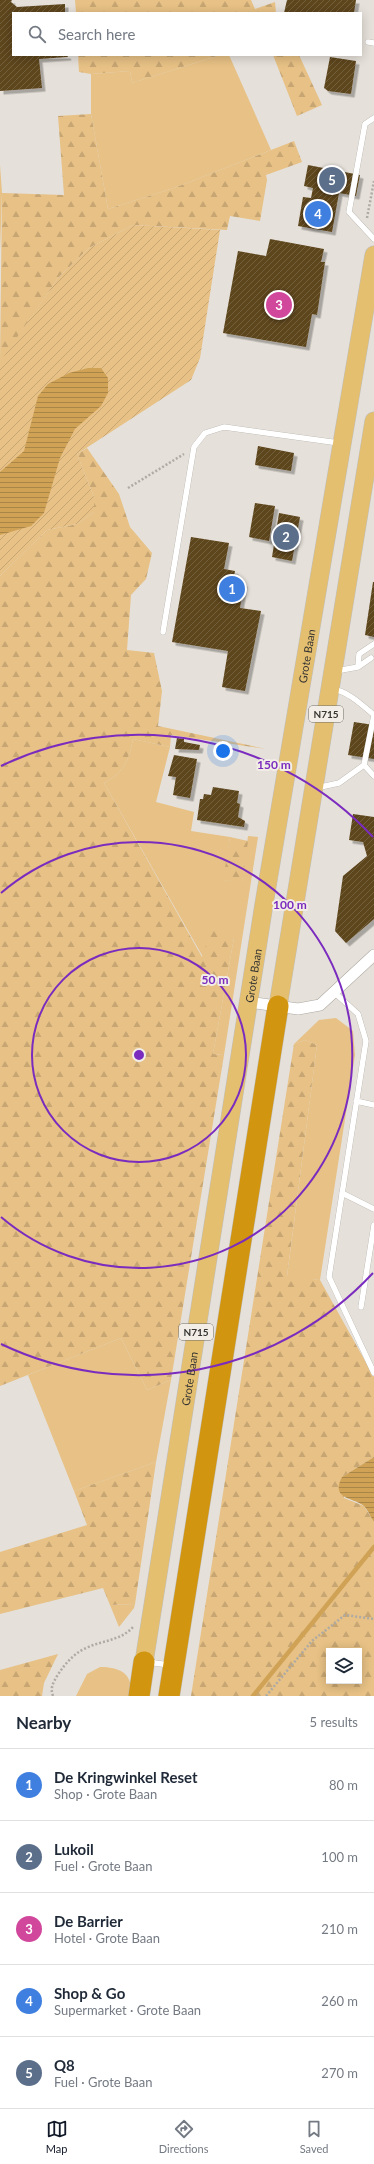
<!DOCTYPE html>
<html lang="en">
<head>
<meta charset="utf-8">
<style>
	body { margin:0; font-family:Lato,sans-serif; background:#f6f6f7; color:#1f2937 }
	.controls { position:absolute; right:12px; bottom:12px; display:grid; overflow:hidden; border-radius:0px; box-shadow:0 2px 10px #0003 }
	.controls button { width:36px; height:36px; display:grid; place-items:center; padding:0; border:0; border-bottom:1px solid #e0e1e3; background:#fff; color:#1f2937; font:20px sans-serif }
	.you { position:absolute; left:223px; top:751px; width:14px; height:14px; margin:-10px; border:3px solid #fff; border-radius:50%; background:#1a73e8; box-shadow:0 0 0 6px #1a73e833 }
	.badge { display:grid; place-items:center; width:26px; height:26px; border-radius:50%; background:#111827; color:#fff; font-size:13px; font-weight:700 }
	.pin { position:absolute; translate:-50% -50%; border:2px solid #fff; box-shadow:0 1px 4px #0006 }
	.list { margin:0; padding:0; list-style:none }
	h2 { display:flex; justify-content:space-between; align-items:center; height:52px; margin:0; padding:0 16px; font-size:17px }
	h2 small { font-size:13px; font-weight:400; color:#747a83 }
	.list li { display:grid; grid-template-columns:26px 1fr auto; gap:12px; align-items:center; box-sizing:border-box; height:72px; padding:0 16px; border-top:1px solid #e0e1e3 }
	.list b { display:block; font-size:15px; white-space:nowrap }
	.list p { margin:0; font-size:13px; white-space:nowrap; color:#747a83 }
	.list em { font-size:13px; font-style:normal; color:#747a83 }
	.icon { flex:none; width:22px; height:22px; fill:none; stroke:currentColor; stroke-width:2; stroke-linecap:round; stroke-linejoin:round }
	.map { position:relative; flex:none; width:374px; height:1696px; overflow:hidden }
	.search { position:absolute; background:#fff; box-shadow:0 2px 10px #0003; left:12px; right:12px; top:12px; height:44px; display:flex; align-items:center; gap:10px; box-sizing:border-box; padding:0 14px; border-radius:0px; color:#747a83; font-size:15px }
	.sheet { height:412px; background:#fff }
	nav { display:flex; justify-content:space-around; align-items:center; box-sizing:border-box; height:56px; border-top:1px solid #e0e1e3; background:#fff; font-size:11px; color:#747a83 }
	nav a { display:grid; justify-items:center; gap:2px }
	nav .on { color:#111827 }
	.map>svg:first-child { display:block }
	.green { fill:#e7c185 }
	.forest { fill:url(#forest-firs); fill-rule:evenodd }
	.garden { fill:url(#garden-furrows) }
	.water { fill:url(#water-rules) }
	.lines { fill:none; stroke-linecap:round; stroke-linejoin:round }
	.stream { stroke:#d0a256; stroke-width:4.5 }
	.building { fill:url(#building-hatch); filter:url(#shadow) }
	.lane-casing { stroke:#aca8a1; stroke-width:6 }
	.street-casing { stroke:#aca8a1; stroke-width:12 }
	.primary-casing { stroke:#bfbebd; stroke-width:19 }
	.highway-casing { stroke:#bfbebd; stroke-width:22 }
	.path { stroke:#aeaaa4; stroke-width:2.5; stroke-dasharray:2 2; stroke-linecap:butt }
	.lane { stroke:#fff; stroke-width:5.5 }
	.street { stroke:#fff; stroke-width:11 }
	.primary { stroke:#e4bf70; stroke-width:18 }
	.highway { stroke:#d29510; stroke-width:21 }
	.ring { fill:none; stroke:#7b2cbf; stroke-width:2 }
	.labels { text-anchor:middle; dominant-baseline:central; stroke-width:4; stroke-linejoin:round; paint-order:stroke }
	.shield { fill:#f2ede6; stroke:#6e6c67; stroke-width:1 }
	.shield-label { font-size:10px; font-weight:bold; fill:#363431 }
	.street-label { font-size:11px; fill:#363431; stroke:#f2ede6 }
	.centre { fill:#7b2cbf; stroke:#f2ede6; stroke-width:2 }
	.ring-label { font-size:12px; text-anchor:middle; font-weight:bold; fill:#7b2cbf; stroke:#f2ede6; stroke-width:4; stroke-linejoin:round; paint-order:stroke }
</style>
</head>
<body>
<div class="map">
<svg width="374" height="1696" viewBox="0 0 374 1696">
	<defs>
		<pattern id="forest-firs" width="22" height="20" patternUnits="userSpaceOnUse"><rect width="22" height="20" fill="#e7c185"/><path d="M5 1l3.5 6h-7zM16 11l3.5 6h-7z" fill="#c7a673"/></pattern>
		<pattern id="garden-furrows" width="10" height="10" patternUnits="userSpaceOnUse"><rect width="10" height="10" fill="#e7c185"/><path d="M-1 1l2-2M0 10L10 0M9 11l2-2" fill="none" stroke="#c7a673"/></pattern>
		<pattern id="water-rules" width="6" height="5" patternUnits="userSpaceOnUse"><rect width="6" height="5" fill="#d0a256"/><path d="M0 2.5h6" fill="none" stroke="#aa8548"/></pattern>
		<pattern id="building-hatch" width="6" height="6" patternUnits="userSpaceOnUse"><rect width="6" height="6" fill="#5d451c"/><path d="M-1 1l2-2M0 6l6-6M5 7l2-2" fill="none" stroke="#715e3d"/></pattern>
		<filter id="shadow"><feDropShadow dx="3.5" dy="3.5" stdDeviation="0" flood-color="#0004"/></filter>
	</defs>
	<rect width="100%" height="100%" fill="#e5e0d9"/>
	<path class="green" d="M220,55H229L271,150L174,188L108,209L91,114V74L130,71L132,83Z
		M0,165L2,193L0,251Z
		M133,739L170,747L156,802L194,812L191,831L230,837L224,880L242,882L248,836L258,837L224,1055L213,1054L234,938L203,957L104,783C124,773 129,760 133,739Z
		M336,1018L353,1031L355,1055L320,1280L287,1277L317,1045L305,1040L294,1044L319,1020Z
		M121,1338L147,1390L171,1380L156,1462L74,1491L28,1375Z
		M135,1604L134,1608L119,1627L110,1605Z
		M100,1667C121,1667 133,1674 131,1696H76L87,1674Z"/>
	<path class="forest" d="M75,0H251L255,9L275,2L276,13H76Z
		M78,55H220L132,83L130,71L91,74L79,72Z
		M273,55H299L322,105L297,116Z
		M91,114L108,209L174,188L294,141L302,162L266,175L267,180L260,221L230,216L227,230L133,225L89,248L58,278L0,363L2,193L64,195L58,116Z
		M87,448L119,494L130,527L152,553L146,579L131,595L127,650L154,653L162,691L158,726L266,749L171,735L170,747L133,739C129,760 124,773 104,783L202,957L211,930L234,938L213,1054L224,1055L171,1380L147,1390L121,1338L0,1386V576L47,530L77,524L94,512V497L77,454Z
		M230,837L248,841L242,883L223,880Z
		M305,1040L317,1045L287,1276L320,1280L374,1377V1457L342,1477L344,1498L364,1506L374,1522V1696H191L294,1044ZM329,1651H359V1681H329Z
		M156,1462L135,1604L110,1605L103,1588L0,1614V1552L87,1525L74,1491Z
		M58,1654L44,1683L42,1696H0V1670Z"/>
	<path class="garden" d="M133,225L220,230L200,358L191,380L77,454L94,497V512L77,524L47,530L0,576V362L58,278L89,248Z"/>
	<path class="water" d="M88,368H101L108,378V393L101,406L75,429L60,458L44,513L31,526L0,535V472L24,451L38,396L48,384L69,373Z
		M374,1457V1522C371,1518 368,1510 364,1506C354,1497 330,1500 342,1477Z"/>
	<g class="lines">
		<path class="stream" d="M253,1696L374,1547"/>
	</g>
	<path class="building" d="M0,0H12L11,2L17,7L65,4V13H13V55H67L68,57L39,59L42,88L0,91Z
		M287,0H356L354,13H284Z
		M330,57L356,61L351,94L328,91L324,88Z
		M308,165L360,175L356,196L339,193L332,232L298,226L303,197L311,198L313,188L304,186Z
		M270,239L324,249L321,262H325L317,315L312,314L306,347L223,333L238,251L266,256Z
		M258,446L294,453L291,471L255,465Z
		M255,503L275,506L269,541L249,537Z
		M279,513L300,517L292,561L272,557Z
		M191,537L229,543L224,569L235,571L233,581L244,583L240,608L261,611L245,691L222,687L228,651L172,642Z
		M373,582H374V637L365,635Z
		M354,722L374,725V759L348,755Z
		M177,738L184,739V742L200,745L199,750L175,749Z
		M174,755L197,759L190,798L173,795L176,777L168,776Z
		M213,787L239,791L237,803L240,804L238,817L245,821L244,827L197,820L200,799H203L204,794L211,795Z
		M353,814L374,817V919L346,943L335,931L343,876L367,856L363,842L349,840Z"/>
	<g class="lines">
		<defs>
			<path id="lane" d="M368,42L374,43
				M374,118L365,124L349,212L374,239
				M163,632L194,447L205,433L224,427L339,443
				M358,667L359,654L374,644
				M336,671L358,667L371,658
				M364,765L374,776
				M316,788L339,783L364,765L374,715C362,705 348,691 332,689
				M335,993L358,1014L366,1041L329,1277L374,1373
				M356,1101L374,1105
				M342,1193L374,1209
				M361,1307L374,1225
				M148,1662L169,1665"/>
			<path id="street" d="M249,1002L298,1009L320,1005L374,955"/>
			<g id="primary">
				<path d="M278,1006L374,421"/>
				<path id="s1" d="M144,1662L264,904L374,255"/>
			</g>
			<path id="highway" d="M139,1696L144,1662
				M169,1696L278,1006"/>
		</defs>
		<use href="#lane" class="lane-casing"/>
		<use href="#street" class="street-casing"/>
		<use href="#primary" class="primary-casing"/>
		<use href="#highway" class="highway-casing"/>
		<path class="path" d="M367,218L374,181
			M128,488L184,454
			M53,1696C50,1688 53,1683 57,1676C65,1664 73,1654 86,1648C103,1640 121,1641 134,1626
			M266,1696L312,1641L345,1615L374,1619"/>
		<use href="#lane" class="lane"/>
		<use href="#street" class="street"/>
		<use href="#primary" class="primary"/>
		<use href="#highway" class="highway"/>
	</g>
	<g class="ring">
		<circle cx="139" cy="1055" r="107"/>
		<path d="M1 893A213 213 0 1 1 1 1217"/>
		<path d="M373 1273A320 320 0 0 1 1 1344M1 766A320 320 0 0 1 373 837"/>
	</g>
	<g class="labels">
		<g class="shield">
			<rect x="309" y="706" width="34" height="16" rx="3"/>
			<rect x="179" y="1324" width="34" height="16" rx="3"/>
		</g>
		<g class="shield-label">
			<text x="326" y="714">N715</text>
			<text x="196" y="1332">N715</text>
		</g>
		<g class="street-label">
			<text stroke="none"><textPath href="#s1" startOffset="1019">Grote Baan</textPath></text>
			<text stroke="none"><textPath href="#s1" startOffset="695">Grote Baan</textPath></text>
			<text stroke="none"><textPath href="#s1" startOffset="287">Grote Baan</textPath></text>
		</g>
	</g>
	<circle cx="139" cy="1055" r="6" class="centre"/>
	<g class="ring-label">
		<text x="274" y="769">150 m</text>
		<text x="290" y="909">100 m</text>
		<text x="215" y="984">50 m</text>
	</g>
</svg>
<div class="controls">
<button><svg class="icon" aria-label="layers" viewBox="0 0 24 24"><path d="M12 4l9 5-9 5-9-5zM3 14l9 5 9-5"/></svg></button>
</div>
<div class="you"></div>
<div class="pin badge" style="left:232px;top:589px;background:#3f7fe0">1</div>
<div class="pin badge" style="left:286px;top:537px;background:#5c6f8a">2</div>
<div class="pin badge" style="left:279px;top:305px;background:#d1479c">3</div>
<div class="pin badge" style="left:318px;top:214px;background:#3f7fe0">4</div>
<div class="pin badge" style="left:332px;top:180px;background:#5c6f8a">5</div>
<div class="search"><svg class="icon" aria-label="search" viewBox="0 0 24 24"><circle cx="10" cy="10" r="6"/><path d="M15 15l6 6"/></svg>Search here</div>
</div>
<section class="sheet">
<h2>Nearby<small>5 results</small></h2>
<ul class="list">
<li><span class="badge" style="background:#3f7fe0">1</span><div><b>De Kringwinkel Reset</b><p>Shop · Grote Baan</p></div><em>80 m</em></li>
<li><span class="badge" style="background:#5c6f8a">2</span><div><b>Lukoil</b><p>Fuel · Grote Baan</p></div><em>100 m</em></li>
<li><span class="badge" style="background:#d1479c">3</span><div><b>De Barrier</b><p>Hotel · Grote Baan</p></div><em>210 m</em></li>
<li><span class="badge" style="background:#3f7fe0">4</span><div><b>Shop &amp; Go</b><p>Supermarket · Grote Baan</p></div><em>260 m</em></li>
<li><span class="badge" style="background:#5c6f8a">5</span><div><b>Q8</b><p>Fuel · Grote Baan</p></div><em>270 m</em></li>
</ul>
</section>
<nav>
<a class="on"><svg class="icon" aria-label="map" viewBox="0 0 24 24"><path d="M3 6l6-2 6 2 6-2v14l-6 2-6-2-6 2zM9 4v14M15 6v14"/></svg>Map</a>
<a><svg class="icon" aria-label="directions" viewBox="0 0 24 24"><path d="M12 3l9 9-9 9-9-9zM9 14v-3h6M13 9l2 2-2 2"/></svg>Directions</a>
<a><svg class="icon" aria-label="saved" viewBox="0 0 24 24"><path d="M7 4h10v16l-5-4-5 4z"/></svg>Saved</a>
</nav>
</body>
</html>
